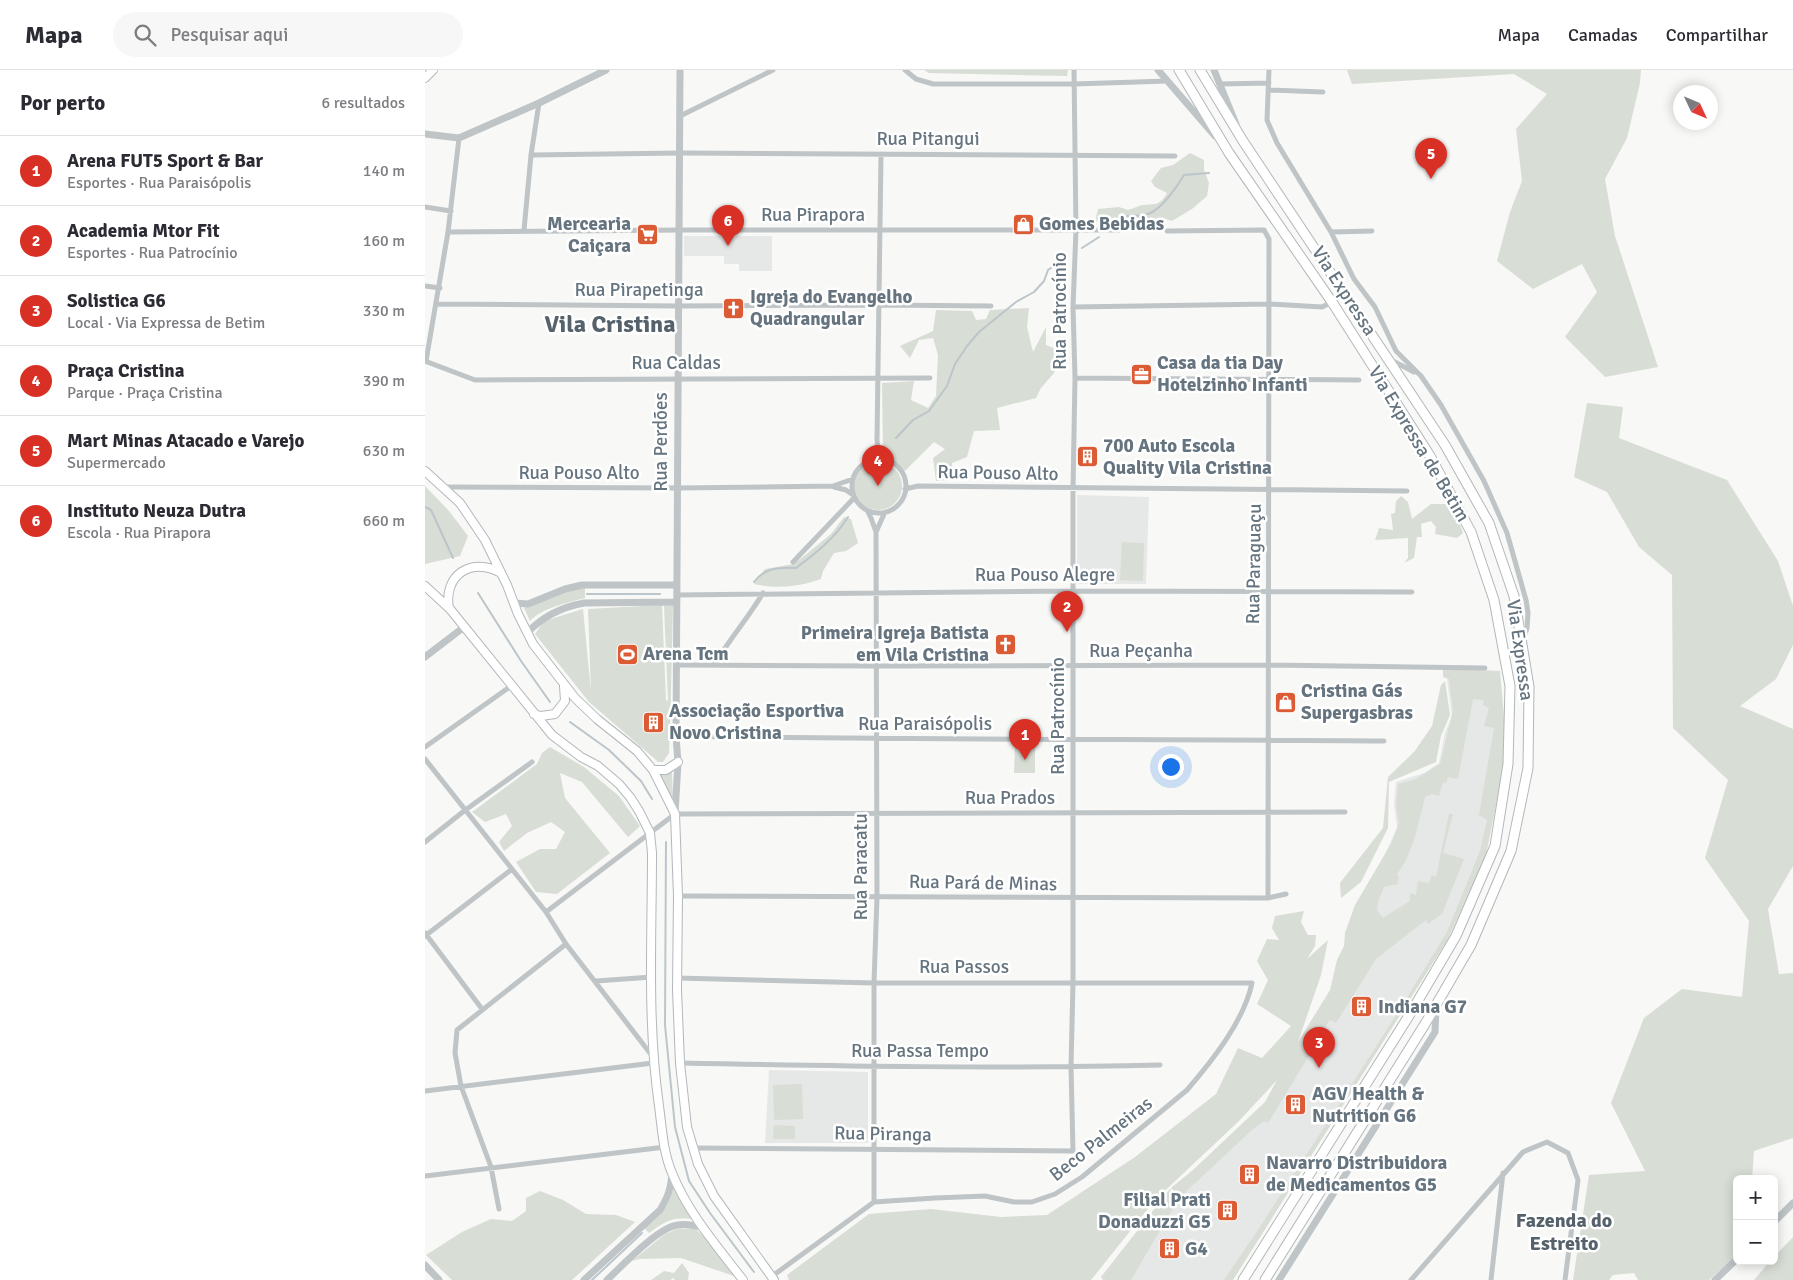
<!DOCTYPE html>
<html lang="pt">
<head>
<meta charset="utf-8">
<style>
	body { margin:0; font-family:Signika,sans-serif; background:#f7f7f7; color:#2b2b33 }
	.controls { position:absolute; right:15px; bottom:15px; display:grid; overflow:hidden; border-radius:8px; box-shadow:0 2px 12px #0003 }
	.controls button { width:45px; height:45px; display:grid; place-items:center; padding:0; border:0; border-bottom:1px solid #e1e1e2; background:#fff; color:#2b2b33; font:25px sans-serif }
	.compass { position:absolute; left:1248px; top:15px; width:45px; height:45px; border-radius:50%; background:#fff; box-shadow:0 2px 12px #0003; rotate:134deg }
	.you { position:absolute; left:745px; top:696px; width:18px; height:18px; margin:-12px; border:4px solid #fff; border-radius:50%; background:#1a73e8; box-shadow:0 0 0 8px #1a73e833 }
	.badge { display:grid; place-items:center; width:32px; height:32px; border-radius:50%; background:#d93025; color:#fff; font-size:16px; font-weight:700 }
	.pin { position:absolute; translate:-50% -41px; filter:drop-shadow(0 1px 2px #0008) }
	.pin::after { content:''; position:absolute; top:26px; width:18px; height:15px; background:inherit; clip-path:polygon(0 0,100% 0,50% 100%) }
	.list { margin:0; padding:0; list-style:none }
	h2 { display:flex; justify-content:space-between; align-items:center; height:65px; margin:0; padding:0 20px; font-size:21px }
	h2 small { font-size:16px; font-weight:400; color:#7c7c81 }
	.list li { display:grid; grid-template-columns:32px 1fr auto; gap:15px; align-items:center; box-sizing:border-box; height:70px; padding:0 20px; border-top:1px solid #e1e1e2 }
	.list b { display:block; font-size:19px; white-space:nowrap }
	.list p { margin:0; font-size:16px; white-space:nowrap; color:#7c7c81 }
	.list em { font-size:16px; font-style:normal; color:#7c7c81 }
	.icon { flex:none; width:28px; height:28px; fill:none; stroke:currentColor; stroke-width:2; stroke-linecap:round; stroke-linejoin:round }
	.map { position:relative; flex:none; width:1368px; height:1210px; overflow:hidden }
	header { display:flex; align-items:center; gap:30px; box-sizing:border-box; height:70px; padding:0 25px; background:#fff; border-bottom:1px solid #e1e1e2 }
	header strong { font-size:24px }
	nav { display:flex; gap:28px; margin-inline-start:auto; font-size:18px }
	.search { width:350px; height:45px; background:#f7f7f7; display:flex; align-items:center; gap:12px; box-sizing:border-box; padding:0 18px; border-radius:28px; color:#7c7c81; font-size:19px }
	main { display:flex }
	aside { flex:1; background:#fff }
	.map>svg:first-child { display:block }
	.built { fill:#e6e7e7 }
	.green { fill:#d8ddd5 }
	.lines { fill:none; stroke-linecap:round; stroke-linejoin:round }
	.stream { stroke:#bbc5ca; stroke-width:2 }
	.secondary-casing { stroke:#b2b8bc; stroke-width:10 }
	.trunk-casing { stroke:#b3b7ba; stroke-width:11 }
	.minor { stroke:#bfc4c7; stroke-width:5 }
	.tertiary { stroke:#bfc4c7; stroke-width:7 }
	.secondary { stroke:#fff; stroke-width:8 }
	.trunk { stroke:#fff; stroke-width:9 }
	.labels { text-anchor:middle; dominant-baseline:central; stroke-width:5; stroke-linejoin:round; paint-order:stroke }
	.street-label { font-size:19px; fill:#65747f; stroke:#fff }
	.poi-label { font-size:19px; font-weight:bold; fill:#65747f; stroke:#fff; text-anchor:start }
	.neighbourhood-label { font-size:20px; font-weight:bold; fill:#56626b; stroke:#fff }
	.district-label { font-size:24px; font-weight:bold; fill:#56626b; stroke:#fff }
</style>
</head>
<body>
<header>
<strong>Mapa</strong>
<div class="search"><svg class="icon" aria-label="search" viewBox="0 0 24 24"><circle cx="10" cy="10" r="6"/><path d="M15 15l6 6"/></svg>Pesquisar aqui</div>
<nav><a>Mapa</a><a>Camadas</a><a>Compartilhar</a></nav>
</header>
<main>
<aside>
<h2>Por perto<small>6 resultados</small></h2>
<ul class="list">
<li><span class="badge">1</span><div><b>Arena FUT5 Sport &amp; Bar</b><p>Esportes · Rua Paraisópolis</p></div><em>140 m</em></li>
<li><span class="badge">2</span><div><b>Academia Mtor Fit</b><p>Esportes · Rua Patrocínio</p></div><em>160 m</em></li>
<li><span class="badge">3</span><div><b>Solistica G6</b><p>Local · Via Expressa de Betim</p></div><em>330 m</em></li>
<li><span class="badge">4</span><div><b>Praça Cristina</b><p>Parque · Praça Cristina</p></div><em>390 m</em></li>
<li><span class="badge">5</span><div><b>Mart Minas Atacado e Varejo</b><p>Supermercado</p></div><em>630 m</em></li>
<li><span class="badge">6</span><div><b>Instituto Neuza Dutra</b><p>Escola · Rua Pirapora</p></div><em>660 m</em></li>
</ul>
</aside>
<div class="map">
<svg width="1368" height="1210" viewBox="0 0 1368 1210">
	<rect width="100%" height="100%" fill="#f8f8f6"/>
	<path class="built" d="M259,166H347V201H314V194H299V186H259Z
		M652,425L724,427L721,514H652Z
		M1073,601L1078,645L1058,777L1024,863L806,1210H702L751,1126L830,1055L906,942L932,850L972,757L969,734L971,712L999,703L1014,693L1020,662L1027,647L1021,602Z
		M344,1000L443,1002V1073H340Z"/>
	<path class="green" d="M499,0H643L642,6L504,3Z
		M922,0H1216L1215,13L1202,68L1180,109L1190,166L1233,297L1180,307L1140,267L1172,222L1157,194L1108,219L1072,191L1085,142L1097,111L1091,59L1122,24L1089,4L927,14Z
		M765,83L779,90V100L784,113L782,126L767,139L747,151L738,148L734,157L722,148H710L706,156L698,150V142L691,154L670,152L673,139L694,137L703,140C707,139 711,137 714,136C728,132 733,139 742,123L730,117L726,111L736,98L748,95Z
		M604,238L602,257L608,282L621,257V275L636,281L629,303L616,318L611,328L572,338L575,360L549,361L542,387L527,393L528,407L537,409L511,411L508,388L520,379L509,372L480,401L458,382L457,313L489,311L486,330L503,338L511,326L513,285L508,268L494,270L485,288L475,276L508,261L511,240L547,241L551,250L561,249L565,240Z
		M1162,333L1198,337L1194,368L1302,410L1353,491L1368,536V575L1351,609L1315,636L1368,659V796L1343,839L1354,904L1368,903V1068L1329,1081L1327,1109H1312V1185L1284,1210H1213L1209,1203L1188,1205L1184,1210H1148L1164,1105L1220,1101L1186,1033L1219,948L1257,919L1317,927L1324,851L1280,788L1303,710L1248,658L1247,505L1214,477L1182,422L1149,407Z
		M429 416a24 24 0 1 1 48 0a24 24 0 1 1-48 0Z
		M0,416L24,441L43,466L35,486L0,494Z
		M976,426L983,432L987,449L1006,434H1025L1031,443L1038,463L1032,468L1010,464L1011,457L1006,451L996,454L997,467H992L989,488L979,493L983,488V468L950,470L954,458L968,460L966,444L970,443L971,431Z
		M419,447L426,449L433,473L421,481L409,483L398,501L396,509C374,517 351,519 329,514L340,499L369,494L406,464Z
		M697,472L719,473L718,511L695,510Z
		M160,517V528C143,533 118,537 105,551L99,538L143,521Z
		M237,535L241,631L243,630L239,536H248L245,662L244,683L238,692H233L230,689L164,632L110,564L119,551L158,539L166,622L163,539Z
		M1018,598L1075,601L1081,669L1077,706L1061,785L1023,869L808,1210H799L833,1160L970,947L1022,862L1055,781L1062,750L1054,745L1069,658L1059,656L1064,638L1058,635L1059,630L1048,629L1033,709L1023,707L1021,713L1018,712L1014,726L1007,724L1000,727C993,754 989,782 972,804L974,808L972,814L959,817L954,829L952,840L958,848L985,831V823L991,825L993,811L1004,813L1007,805L1011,807L1024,744H1028L1018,783L1039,789L1017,844L1003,854L1001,850L951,889L911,953L905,950L893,968L894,969L843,1053L839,1051L828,1059L754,1128L706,1210H678L676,1207L745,1119L750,1124H752L746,1118L768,1100L840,1032L852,1010L814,1051L730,1130L666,1210H364L362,1205L444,1144L506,1139L576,1147L622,1145L710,1087L791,1024L813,978L837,988L866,956L832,934L843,910L832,891L842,869L854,870L847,858L850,846L879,841L876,852L883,865H891L890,876L882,889L903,870L896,905L873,972L905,920L912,890L919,876L920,863L930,835L967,772L974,753L971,736L973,714L991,709L1015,694L1028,640L1024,609L1018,607Z
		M1020,611L1025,645L1016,666L1011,692L964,712L963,758L936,812L916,828L915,813L958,758L963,707L989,682L1007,656L1016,615Z
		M590,676H610V703H589Z
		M125,677L159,697L194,726L215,756L203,767L157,712L135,703L140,728L185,783L132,824L111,822L91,792L115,779H131L140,762L126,752L102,763L79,781L74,772L87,756L81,744L60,752L47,742L112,694L117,683Z
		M247,701L248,733L235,704Z
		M377,1014L378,1049L349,1050L348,1015Z
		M349,1055L370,1056V1069H348Z
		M249,1116L267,1149C246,1147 241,1151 224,1163L219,1158C237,1144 243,1139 249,1116Z
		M115,1121L138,1130L161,1144L191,1145L210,1152L147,1210H27L1,1185L37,1162L66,1149L87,1151L101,1141V1128Z
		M270,1158L290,1178L309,1206L256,1188L214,1189L207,1191L240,1164L252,1159Z
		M1368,1167V1210H1329L1345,1191H1349V1187Z
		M257,1193L264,1203L263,1210H250L248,1208L245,1210H226L239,1201L249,1203Z"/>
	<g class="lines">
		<path class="stream" d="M702,146C709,146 716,146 723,144C736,140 752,117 759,105L784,103
			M657,178L674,167
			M471,368L488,350L504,341L522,316L530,294L542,276L554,262L591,232L609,222L619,211L623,200L637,190
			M0,437L6,440L28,488
			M329,512C339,498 354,497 371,498C391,483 410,468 423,447
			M53,523L96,591L125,632
			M162,524H235
			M145,652L184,680L216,711L227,729
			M241,772L240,955L250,1057L264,1111L285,1143L329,1202
			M167,1210L217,1163"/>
		<defs>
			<path id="secondary" d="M0,8L8,0
				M0,401L35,433L60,470L82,515L93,544L108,574L150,628L172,649L212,681L228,700L250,744L253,826L252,920L255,993L262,1057L273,1094L289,1126L349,1210
				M0,516L25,539L127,665L156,687L173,696L194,714L205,727L214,741L225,763L227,783C227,867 222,952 234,1036C237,1058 238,1082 247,1103C263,1143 292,1176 318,1210
				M24,538C18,505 47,486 76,503
				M109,644L116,646L130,644L140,631L139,616
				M228,700H241L253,692"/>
			<path id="trunk" d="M754,0L804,83L907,232L1005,386L1046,462L1069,530L1085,616L1083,694L1070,776L1031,866L985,944L818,1210
				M775,0L818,71L1020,375L1064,453L1089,526L1104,617L1103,698L1086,781L1046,875L1000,954L840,1210"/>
		</defs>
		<use href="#secondary" class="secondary-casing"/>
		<use href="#trunk" class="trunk-casing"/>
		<path class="minor" d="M480,0L491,9L508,14H649L743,11
			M844,0L842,50L852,73L906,162L929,209L950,237L971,281L996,306L1016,335L1059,411L1082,463L1101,530L1103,543L1102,558L1098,571
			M795,14L844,13
			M843,20L898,22
			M255,46L348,0
			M456,84L452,370L453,381L457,390
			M106,85L255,83L750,86
			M0,137L26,141
			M99,160L106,85L114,33
			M742,161L839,160L844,169L843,828
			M23,162L255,160H694
			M906,162L947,161
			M0,216L15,218
			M11,234L253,236L454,235L566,236
			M648,237L845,234L897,237L907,232
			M966,290L989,302
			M0,291L50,310L505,308
			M1,291L23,162L34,68
			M650,308L934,310
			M427 416a27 27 0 1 1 54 0a27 27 0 1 1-54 0Z
			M19,417L252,418L408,416L428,409
			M409,417L421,420L428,425
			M480,419L493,416L982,421
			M442,440L446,448L451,462L452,827L449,913V1132
			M451,462L460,442
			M368,492L429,428
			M252,525L649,521L987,522
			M251,595L452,596L844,595L1060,598
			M289,595C304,570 323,548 338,523
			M251,666C487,670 723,669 959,671
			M0,677L86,616
			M0,689L121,842L141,874L228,987
			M0,772L39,741L107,692
			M253,826L843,828L861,824
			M121,842L250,744L920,742
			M0,863L57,939
			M0,866L87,799
			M251,908L449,913H827C819,951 787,991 762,1020L657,1107L630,1124L607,1132H589L560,1126L510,1128L449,1132
			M171,911L227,907
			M255,993C415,996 575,999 735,995
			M0,1021L228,993
			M267,1078L648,1081L646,997L648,912V419L650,308L648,237L651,160L649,0
			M0,1106L240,1077
			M74,1139L66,1097L36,1016L30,983L32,960L141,874
			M346,1207L449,1132
			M986,1210L1098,1082L1122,1072L1143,1083L1153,1110L1140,1210
			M1066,1210L1078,1103"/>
		<path class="tertiary" d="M733,0L790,66
			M789,0L811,54
			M0,64L34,68L114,33L181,0
			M89,533L103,534L140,519L157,515H252
			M102,563C117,547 137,537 159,533L252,532
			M0,587L39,557
			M250,744L253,692L251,666L255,0
			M1349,1152L1368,1133
			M0,1195L14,1210
			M159,1210L235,1140C243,1127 246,1118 247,1103
			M182,1210C197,1196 233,1157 253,1155C261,1153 269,1156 277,1157
			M854,1210L1010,962L1011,938
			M1290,1210L1312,1189"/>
		<use href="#secondary" class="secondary"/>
		<use href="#trunk" class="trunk"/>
	</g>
	<defs>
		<symbol id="shop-square" viewBox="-11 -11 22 22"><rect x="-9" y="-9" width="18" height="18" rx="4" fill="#da5b34" stroke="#fff"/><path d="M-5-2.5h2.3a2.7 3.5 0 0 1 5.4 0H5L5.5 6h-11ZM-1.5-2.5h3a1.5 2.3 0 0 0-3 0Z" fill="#fff"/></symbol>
		<symbol id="supermarket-square" viewBox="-11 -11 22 22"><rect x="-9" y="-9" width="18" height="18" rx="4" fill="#da5b34" stroke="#fff"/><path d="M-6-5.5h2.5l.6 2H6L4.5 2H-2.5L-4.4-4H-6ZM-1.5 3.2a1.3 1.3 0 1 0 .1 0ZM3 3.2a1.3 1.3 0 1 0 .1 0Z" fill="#fff"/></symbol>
		<symbol id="church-square" viewBox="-11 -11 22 22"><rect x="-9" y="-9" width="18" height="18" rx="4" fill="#da5b34" stroke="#fff"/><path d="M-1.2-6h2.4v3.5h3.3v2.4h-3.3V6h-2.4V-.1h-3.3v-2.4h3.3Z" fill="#fff"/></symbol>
		<symbol id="office-square" viewBox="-11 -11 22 22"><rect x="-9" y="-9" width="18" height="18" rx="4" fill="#da5b34" stroke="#fff"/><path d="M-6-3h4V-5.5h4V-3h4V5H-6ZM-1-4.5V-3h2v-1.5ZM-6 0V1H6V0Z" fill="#fff"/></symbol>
		<symbol id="building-square" viewBox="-11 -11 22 22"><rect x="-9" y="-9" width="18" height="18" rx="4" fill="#da5b34" stroke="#fff"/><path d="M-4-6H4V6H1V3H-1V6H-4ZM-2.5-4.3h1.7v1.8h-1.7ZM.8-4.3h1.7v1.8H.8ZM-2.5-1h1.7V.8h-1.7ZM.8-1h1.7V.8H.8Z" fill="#fff"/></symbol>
		<symbol id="stadium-square" viewBox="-11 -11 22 22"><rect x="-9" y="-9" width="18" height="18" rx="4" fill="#da5b34" stroke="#fff"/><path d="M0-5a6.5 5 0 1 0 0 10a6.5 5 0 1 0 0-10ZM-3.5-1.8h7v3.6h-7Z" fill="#fff"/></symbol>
	</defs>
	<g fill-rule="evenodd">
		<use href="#shop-square" x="586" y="142" width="25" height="25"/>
		<use href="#supermarket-square" x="210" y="152" width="25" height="25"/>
		<use href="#church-square" x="296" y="226" width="25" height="25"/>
		<use href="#office-square" x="704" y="292" width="25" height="25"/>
		<use href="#building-square" x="650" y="374" width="25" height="25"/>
		<use href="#church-square" x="568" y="562" width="25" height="25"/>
		<use href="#stadium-square" x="190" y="572" width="25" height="25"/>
		<use href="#shop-square" x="848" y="620" width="25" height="25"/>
		<use href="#building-square" x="216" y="640" width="25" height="25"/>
		<use href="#building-square" x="924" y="924" width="25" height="25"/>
		<use href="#building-square" x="858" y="1022" width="25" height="25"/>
		<use href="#building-square" x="812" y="1092" width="25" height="25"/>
		<use href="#building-square" x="790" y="1128" width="25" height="25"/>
		<use href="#building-square" x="732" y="1166" width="25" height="25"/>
	</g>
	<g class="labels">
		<g class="street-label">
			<text x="503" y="69">Rua Pitangui</text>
			<text x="388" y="145">Rua Pirapora</text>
			<text x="214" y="220">Rua Pirapetinga</text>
			<text transform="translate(919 221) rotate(57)">Via Expressa</text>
			<text transform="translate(635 241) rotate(-90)">Rua Patrocínio</text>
			<text x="251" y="293">Rua Caldas</text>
			<text transform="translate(236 372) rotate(-90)">Rua Perdões</text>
			<text transform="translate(994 374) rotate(59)">Via Expressa de Betim</text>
			<text x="154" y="403">Rua Pouso Alto</text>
			<text transform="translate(573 403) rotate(1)">Rua Pouso Alto</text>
			<text transform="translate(829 494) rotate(-89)">Rua Paraguaçu</text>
			<text x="620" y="505">Rua Pouso Alegre</text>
			<text transform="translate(1095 580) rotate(82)">Via Expressa</text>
			<text x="716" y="581">Rua Peçanha</text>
			<text transform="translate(633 646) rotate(-90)">Rua Patrocínio</text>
			<text x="500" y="654">Rua Paraisópolis</text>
			<text x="585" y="728">Rua Prados</text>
			<text transform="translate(436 797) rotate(-90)">Rua Paracatu</text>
			<text transform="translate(558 813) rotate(1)">Rua Pará de Minas</text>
			<text x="539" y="897">Rua Passos</text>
			<text x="495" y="981">Rua Passa Tempo</text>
			<text transform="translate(458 1064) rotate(1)">Rua Piranga</text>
			<text transform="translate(676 1069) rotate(-38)">Beco Palmeiras</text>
		</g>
		<g class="poi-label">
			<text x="206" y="154" text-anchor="end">Mercearia<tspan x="206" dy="22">Caiçara</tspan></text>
			<text x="614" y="154">Gomes Bebidas</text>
			<text x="325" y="227">Igreja do Evangelho<tspan x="325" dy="22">Quadrangular</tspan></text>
			<text x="732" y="293">Casa da tia Day<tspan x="732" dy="22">Hotelzinho Infanti</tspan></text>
			<text x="678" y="376">700 Auto Escola<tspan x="678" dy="22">Quality Vila Cristina</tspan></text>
			<text x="564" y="563" text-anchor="end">Primeira Igreja Batista<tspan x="564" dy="22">em Vila Cristina</tspan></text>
			<text x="218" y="584">Arena Tcm</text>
			<text x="876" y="621">Cristina Gás<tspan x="876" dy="22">Supergasbras</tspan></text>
			<text x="244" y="641">Associação Esportiva<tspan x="244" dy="22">Novo Cristina</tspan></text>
			<text x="953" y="937">Indiana G7</text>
			<text x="887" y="1024">AGV Health &amp;<tspan x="887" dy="22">Nutrition G6</tspan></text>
			<text x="841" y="1093">Navarro Distribuidora<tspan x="841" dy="22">de Medicamentos G5</tspan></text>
			<text x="786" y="1130" text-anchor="end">Filial Prati<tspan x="786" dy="22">Donaduzzi G5</tspan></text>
			<text x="760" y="1179">G4</text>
		</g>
		<g class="neighbourhood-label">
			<text x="1139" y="1150">Fazenda do<tspan x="1139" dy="23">Estreito</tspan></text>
		</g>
		<g class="district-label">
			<text x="185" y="254">Vila Cristina</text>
		</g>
	</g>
</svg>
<div class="controls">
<button>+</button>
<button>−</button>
</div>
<svg class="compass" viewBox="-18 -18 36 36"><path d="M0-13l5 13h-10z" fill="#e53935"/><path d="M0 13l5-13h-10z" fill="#7c7c81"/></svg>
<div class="you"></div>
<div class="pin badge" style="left:600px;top:690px">1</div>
<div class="pin badge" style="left:642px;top:562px">2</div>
<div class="pin badge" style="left:894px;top:998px">3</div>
<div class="pin badge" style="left:453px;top:416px">4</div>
<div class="pin badge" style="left:1006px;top:109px">5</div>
<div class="pin badge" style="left:303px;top:176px">6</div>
</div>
</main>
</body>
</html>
